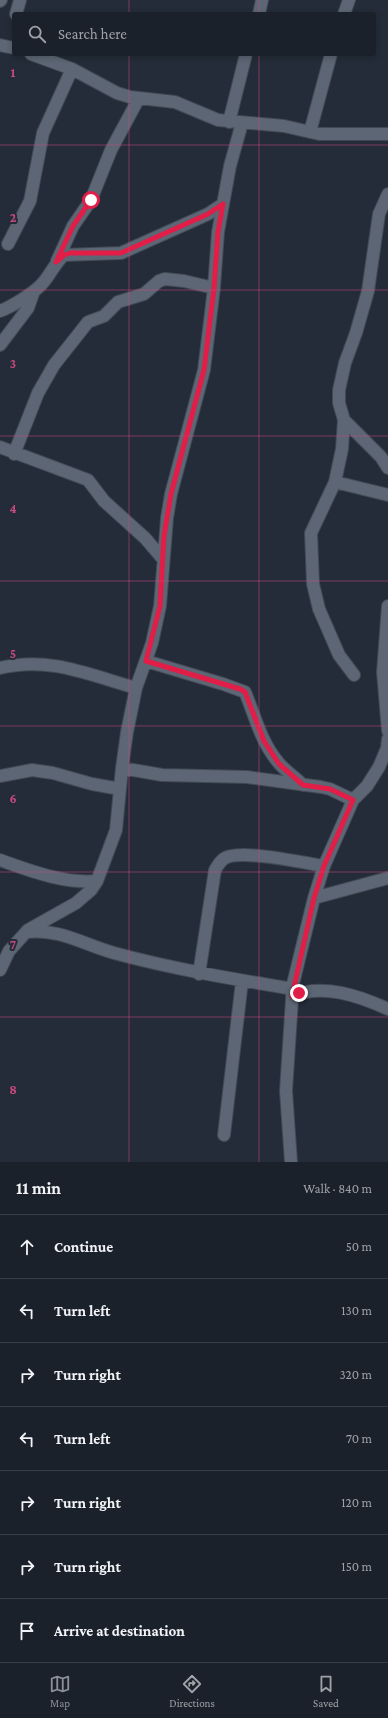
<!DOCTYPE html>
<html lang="en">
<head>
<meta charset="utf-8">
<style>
	body { margin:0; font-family:"Crimson Pro",serif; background:#272e36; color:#f1f3f6 }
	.stop { position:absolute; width:12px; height:12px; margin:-9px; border:3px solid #e11d48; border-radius:50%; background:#fff }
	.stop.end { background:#e11d48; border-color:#fff; box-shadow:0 1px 4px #0008 }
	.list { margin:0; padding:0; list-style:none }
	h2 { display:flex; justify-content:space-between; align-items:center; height:52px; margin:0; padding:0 16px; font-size:17px }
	h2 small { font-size:13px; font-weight:400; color:#9fa3a8 }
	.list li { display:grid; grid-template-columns:26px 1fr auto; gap:12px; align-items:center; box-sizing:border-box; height:64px; padding:0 16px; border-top:1px solid #383e47 }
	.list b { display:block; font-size:15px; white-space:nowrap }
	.list em { font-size:13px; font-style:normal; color:#9fa3a8 }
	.icon { flex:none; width:22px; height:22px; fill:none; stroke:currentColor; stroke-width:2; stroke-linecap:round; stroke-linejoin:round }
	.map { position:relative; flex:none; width:388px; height:1162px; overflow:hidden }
	.search { position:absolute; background:#1a212a; box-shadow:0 2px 6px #0003; left:12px; right:12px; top:12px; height:44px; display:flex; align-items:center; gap:10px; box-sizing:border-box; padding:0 14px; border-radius:4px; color:#9fa3a8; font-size:15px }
	.sheet { height:500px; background:#1a212a }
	nav { display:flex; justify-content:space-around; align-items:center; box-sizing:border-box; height:56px; border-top:1px solid #383e47; background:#1a212a; font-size:11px; color:#9fa3a8 }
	nav a { display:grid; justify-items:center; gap:2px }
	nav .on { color:#8c9099 }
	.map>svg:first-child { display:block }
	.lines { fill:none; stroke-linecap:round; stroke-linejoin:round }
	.minor-casing { stroke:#424954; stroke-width:14 }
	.minor { stroke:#5c6674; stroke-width:12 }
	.route { stroke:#e11d48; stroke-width:5 }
	.grid { fill:none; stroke:#c84a7f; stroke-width:1; stroke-opacity:0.55 }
	.grid-label { font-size:13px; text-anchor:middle; font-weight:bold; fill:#c84a7f; stroke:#232c38; stroke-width:4; stroke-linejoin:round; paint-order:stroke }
</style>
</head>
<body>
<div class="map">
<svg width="388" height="1162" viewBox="0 0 388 1162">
	<rect width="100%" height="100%" fill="#232c38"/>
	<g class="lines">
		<defs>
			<path id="minor" d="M0,1L1,0
				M16,14L20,0
				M259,14L262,0
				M344,14L349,0
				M0,45L14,48
				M31,54L72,69L117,93L130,97L175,102L218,120L284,126L319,134H388
				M229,122L246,54
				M310,132L331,54
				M388,194L379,214L368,291L356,333L345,363L339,390V403L344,420L381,457L388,468
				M8,244L30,201L43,133L72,69
				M57,261L73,226L91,200L111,150L139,98
				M0,311C11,307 32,294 41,285C50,276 54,264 64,255L121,253L208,214L223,204
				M0,345L28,308L34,291
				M0,447L88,480L104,501L145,538L163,559
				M14,454L38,393L54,365L88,322L104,316L118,302L144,294L159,281L165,279L184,281L214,288
				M335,482L342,449L344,420
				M388,606L383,672L388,731
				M146,661L223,684L245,692C255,716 261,742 278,762C284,770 295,777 303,785
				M0,668C50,656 89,675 136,688
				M354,675L339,655L319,609L313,584L311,533L335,482L388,495
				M122,768L162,775L247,777L321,787L330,789L353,800
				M0,776L32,770L53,773L92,784L120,789
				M0,860C31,871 64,884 97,881
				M314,898L388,878
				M27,932C59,928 85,945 114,953C173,969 233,979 293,989
				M0,970L9,951L28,930L76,903L91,890L97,881L116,830L122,768L127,732L136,688L152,643L160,606L167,518L171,494L204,370L214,288L218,232L230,166L242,123
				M199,974L215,870C218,865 220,861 225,858C242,849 304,863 324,866
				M292,996C323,983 359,996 388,1009
				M224,1135L242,981
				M291,1162L286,1091L293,984L314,898L324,866L353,800L367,786L379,767L387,748L388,739"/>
		</defs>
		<use href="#minor" class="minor-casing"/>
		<use href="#minor" class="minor"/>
	</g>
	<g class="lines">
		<path class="route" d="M91,200L73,226L56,262L64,255L70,253H121L208,214L223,204L218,232L214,288L204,370L171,494L164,536L160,606L146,661L240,689L245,692L264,741L279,764L303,785L330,789L353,800L324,866L314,898L292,996L299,993"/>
	</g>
	<path class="grid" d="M129,0V14M259,0V14M129,54V1162M259,54V1162M0,145H388M0,290H388M0,436H388M0,581H388M0,726H388M0,872H388M0,1017H388"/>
	<g class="grid-label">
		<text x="13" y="77">1</text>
		<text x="13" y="222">2</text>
		<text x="13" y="368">3</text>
		<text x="13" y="513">4</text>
		<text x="13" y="658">5</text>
		<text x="13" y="803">6</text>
		<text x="13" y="949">7</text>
		<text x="13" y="1094">8</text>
	</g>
</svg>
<div class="stop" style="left:91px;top:200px"></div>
<div class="stop end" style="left:299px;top:993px"></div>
<div class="search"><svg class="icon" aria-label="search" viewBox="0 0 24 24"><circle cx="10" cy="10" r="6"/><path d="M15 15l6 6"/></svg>Search here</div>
</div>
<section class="sheet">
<h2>11 min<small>Walk · 840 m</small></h2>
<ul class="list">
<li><svg class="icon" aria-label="ahead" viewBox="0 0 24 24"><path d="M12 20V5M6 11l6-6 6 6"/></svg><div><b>Continue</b></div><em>50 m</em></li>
<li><svg class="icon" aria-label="left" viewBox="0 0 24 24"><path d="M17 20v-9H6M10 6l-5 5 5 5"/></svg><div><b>Turn left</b></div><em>130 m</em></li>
<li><svg class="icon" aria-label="right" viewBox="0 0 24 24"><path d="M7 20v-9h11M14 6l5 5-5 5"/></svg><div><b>Turn right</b></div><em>320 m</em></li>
<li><svg class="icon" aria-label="left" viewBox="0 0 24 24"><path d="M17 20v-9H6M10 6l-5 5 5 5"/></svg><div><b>Turn left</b></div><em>70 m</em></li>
<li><svg class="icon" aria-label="right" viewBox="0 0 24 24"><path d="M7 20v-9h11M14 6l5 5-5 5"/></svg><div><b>Turn right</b></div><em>120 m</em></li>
<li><svg class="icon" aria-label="right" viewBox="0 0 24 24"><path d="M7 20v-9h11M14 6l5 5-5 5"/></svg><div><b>Turn right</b></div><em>150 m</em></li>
<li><svg class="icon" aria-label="arrive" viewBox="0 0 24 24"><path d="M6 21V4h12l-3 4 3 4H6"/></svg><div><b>Arrive at destination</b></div></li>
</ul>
</section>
<nav>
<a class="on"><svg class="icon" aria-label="map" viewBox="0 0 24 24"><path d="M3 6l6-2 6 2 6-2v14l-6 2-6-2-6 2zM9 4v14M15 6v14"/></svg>Map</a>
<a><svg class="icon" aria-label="directions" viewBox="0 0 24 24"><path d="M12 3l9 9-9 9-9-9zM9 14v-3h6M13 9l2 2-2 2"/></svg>Directions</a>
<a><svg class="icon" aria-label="saved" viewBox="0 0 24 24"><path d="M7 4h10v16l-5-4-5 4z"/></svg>Saved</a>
</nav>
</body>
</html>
